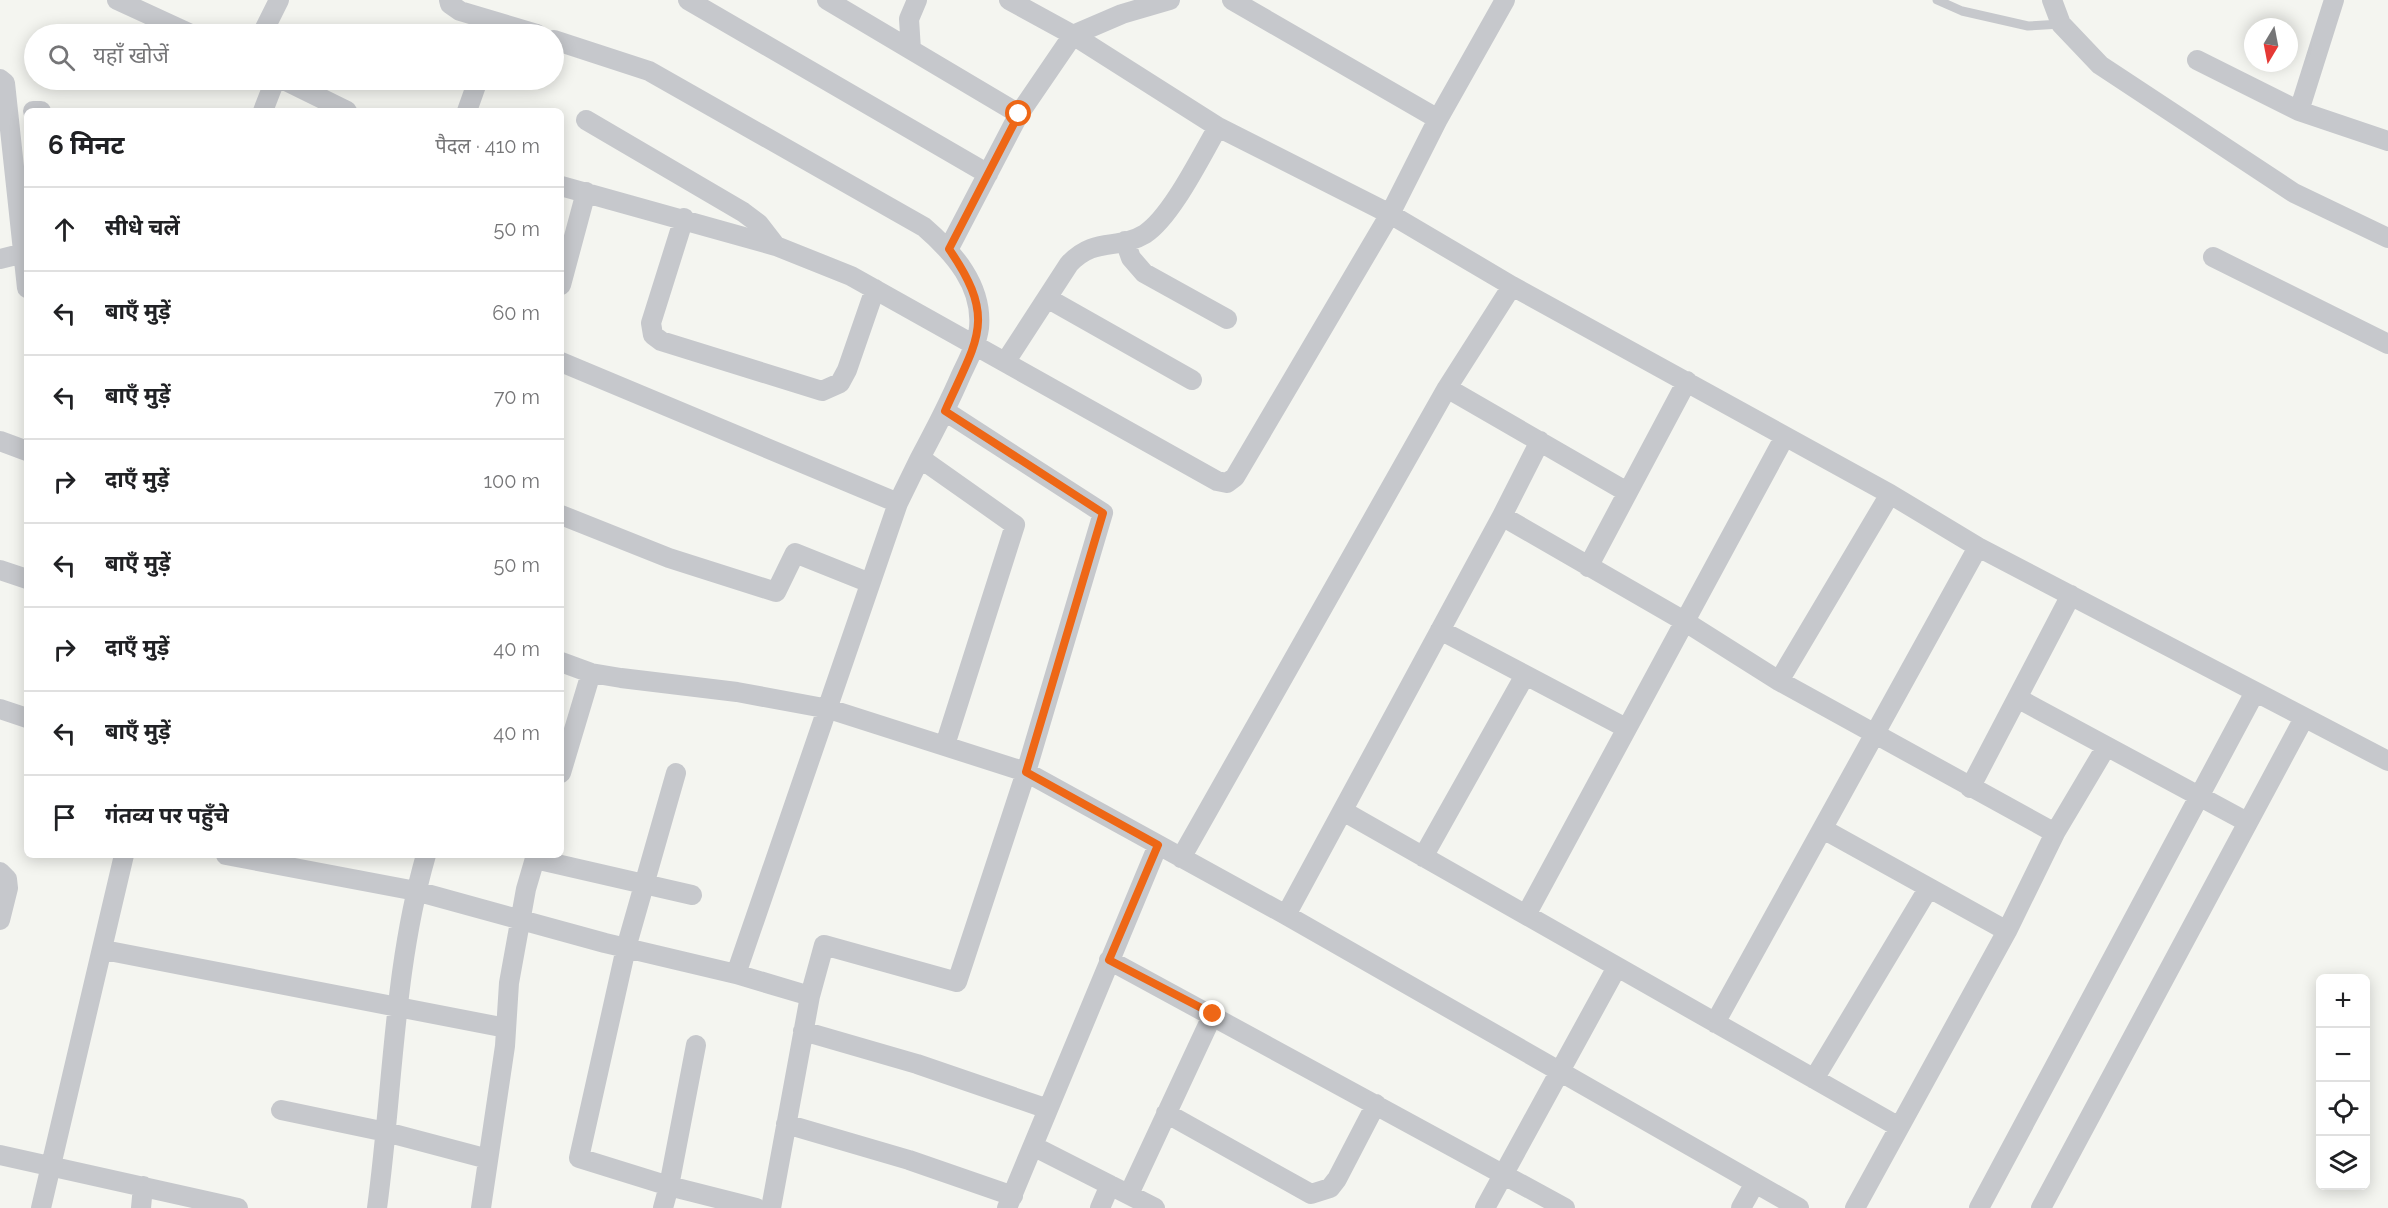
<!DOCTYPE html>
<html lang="hi">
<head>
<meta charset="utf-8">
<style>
	body { margin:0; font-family:Raleway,"Noto Sans Devanagari",sans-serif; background:#f2f2f2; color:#202124 }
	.controls { position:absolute; right:18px; bottom:18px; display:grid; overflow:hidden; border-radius:9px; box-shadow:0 3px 15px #0003 }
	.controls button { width:54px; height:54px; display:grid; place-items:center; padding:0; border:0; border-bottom:2px solid #e0e0e0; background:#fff; color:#202124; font:30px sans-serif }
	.compass { position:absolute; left:2244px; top:18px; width:54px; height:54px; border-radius:50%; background:#fff; box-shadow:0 3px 15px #0003; rotate:190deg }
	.stop { position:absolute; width:18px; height:18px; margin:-14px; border:4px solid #ee6716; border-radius:50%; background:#fff }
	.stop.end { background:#ee6716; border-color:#fff; box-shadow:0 2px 6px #0008 }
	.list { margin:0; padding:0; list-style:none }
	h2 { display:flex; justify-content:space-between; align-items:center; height:78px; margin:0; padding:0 24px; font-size:26px }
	h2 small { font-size:20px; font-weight:400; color:#757577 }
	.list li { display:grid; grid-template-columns:39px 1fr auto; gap:18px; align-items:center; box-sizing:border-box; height:84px; padding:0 24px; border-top:2px solid #e0e0e0 }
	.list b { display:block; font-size:22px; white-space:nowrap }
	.list em { font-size:20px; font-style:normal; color:#757577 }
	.icon { flex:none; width:33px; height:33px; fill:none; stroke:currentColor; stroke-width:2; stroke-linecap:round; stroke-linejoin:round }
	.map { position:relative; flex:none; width:2388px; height:1208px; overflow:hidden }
	.search { position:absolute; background:#fff; box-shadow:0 3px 15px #0003; left:24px; top:24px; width:540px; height:66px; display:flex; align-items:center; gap:15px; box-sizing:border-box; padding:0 21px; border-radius:33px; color:#757577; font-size:22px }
	.panel { position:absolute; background:#fff; box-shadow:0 3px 15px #0003; left:24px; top:108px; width:540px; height:750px; border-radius:9px }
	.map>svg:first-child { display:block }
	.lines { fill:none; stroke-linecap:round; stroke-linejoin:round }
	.service { stroke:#c6c8cc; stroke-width:9 }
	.minor { stroke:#c6c8cc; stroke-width:20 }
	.route { stroke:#ee6716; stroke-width:8 }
</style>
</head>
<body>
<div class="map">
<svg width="2388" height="1208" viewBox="0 0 2388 1208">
	<rect width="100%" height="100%" fill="#f4f5f0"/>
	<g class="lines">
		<path class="service" d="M1937,0L1962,11L2028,26L2061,24"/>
		<path class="minor" d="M117,0L191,34
			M449,0L450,4L460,11L537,34
			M688,0L988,174
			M827,0L1019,114
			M1009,0L1073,35L1218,127L1390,214L1512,286L1890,494L1978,547L2388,761
			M1232,0L1438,119
			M2052,0L2061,24L2100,65L2294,193L2388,238
			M262,34L279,0
			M554,40L649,71L924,227C954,253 983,286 979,328C977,344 968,360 961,375C949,403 935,430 920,458
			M911,50L909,19L917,0
			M2197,60L2299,111L2388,141
			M0,79L5,83L27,288
			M284,80L347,111
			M33,111H41
			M263,111L275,80
			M467,111L478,80
			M2299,111L2334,0
			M586,120L743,212L759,224L776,246
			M561,186L776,246L851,276L1217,481L1227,483L1235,477L1390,214L1438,119L1505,0
			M684,218L651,323L653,335L661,341L822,391L840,383L847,370L875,289
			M1125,241L1131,258L1144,273L1227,319
			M949,248L1019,114L1073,35L1122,14L1170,0
			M2213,257L2388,344
			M0,259L24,253
			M561,285L586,192
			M1047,298L1192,380
			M1006,361L1069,264C1095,236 1117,251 1145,234C1172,216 1201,156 1218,127
			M1447,388L1627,492
			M0,441L27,451
			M898,503L920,458L1015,525L945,745
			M561,515L669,558L776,592L795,553L870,583
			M1502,516L1684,621L1779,681L2055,833
			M1588,567L1687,381
			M0,570L27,579
			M1440,630L1626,728
			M561,662L591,673L621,678L737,692L829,709L1026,772L1286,915L1799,1208
			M1779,681L1890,494
			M2019,699L2247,822
			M0,709L27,718
			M561,773L591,673
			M676,773L626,948L579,1158L669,1186L696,1045
			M1970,788L2071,595
			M1343,811L1899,1127
			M1823,829L2007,931
			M226,855L416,891L605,943L736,974L898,503L561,362
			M1423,857L1524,677
			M1181,858L1447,388L1512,286
			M535,859L692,895
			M0,872L7,879L8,888L0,920
			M1286,915L1502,516L1540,441
			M1526,915L1784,438
			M104,950L506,1028
			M1109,960L1565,1208
			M736,974L810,996L824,945L957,982L1026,772L1103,513L945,411
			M1715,1023L1978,547
			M803,1031L917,1064L1048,1109
			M1814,1079L1928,889
			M281,1110L386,1132L488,1159
			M1166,1113L1311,1194L1330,1188L1337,1179L1376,1104
			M786,1124L909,1160L1013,1196
			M1033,1146L1155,1208
			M0,1155L238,1208
			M1129,1194L1213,1014
			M41,1208L124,855
			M141,1208L143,1186
			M377,1208C393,1091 393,969 426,855
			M481,1208L505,1046L509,983L526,889L536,855
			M663,1208L669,1186L756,1208
			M771,1208L810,996
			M1007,1208L1158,845
			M1100,1208L1110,1185
			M1485,1208L1617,967
			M1741,1208L1755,1183
			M1855,1208L2007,931L2055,833L2106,747
			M1979,1208L2255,692
			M2041,1208L2304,718"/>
	</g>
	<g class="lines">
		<path class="route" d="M1019,114L949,249C998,320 977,339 945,411L1103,513L1026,772L1158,845L1109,960L1213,1014"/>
	</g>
</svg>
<div class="controls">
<button>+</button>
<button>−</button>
<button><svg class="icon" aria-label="locate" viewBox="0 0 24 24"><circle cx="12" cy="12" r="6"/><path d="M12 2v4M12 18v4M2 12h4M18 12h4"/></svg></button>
<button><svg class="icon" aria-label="layers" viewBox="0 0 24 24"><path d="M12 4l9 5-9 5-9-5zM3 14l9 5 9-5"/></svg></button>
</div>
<svg class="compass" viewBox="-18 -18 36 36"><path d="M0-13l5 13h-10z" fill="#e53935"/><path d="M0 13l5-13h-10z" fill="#757577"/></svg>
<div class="stop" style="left:1019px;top:114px"></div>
<div class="stop end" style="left:1213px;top:1014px"></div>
<div class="search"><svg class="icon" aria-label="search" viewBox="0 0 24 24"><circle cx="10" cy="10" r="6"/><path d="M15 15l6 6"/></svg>यहाँ खोजें</div>
<section class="panel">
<h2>6 मिनट<small>पैदल · 410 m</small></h2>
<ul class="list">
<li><svg class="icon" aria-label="ahead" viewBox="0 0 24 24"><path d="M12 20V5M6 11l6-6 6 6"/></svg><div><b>सीधे चलें</b></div><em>50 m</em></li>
<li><svg class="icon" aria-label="left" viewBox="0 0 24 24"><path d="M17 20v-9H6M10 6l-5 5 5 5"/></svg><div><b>बाएँ मुड़ें</b></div><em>60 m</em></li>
<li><svg class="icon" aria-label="left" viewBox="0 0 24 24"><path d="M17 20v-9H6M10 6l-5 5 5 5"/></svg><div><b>बाएँ मुड़ें</b></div><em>70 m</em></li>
<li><svg class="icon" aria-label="right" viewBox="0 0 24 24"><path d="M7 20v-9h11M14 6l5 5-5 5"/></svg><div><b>दाएँ मुड़ें</b></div><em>100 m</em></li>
<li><svg class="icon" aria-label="left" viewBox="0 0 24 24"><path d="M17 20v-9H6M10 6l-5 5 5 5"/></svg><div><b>बाएँ मुड़ें</b></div><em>50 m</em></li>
<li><svg class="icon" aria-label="right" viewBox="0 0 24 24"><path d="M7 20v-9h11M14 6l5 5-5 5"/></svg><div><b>दाएँ मुड़ें</b></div><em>40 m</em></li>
<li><svg class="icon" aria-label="left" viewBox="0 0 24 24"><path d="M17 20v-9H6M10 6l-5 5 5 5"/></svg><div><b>बाएँ मुड़ें</b></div><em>40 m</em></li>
<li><svg class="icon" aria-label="arrive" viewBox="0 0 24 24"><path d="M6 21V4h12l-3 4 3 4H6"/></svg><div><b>गंतव्य पर पहुँचे</b></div></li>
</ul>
</section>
</div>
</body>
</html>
